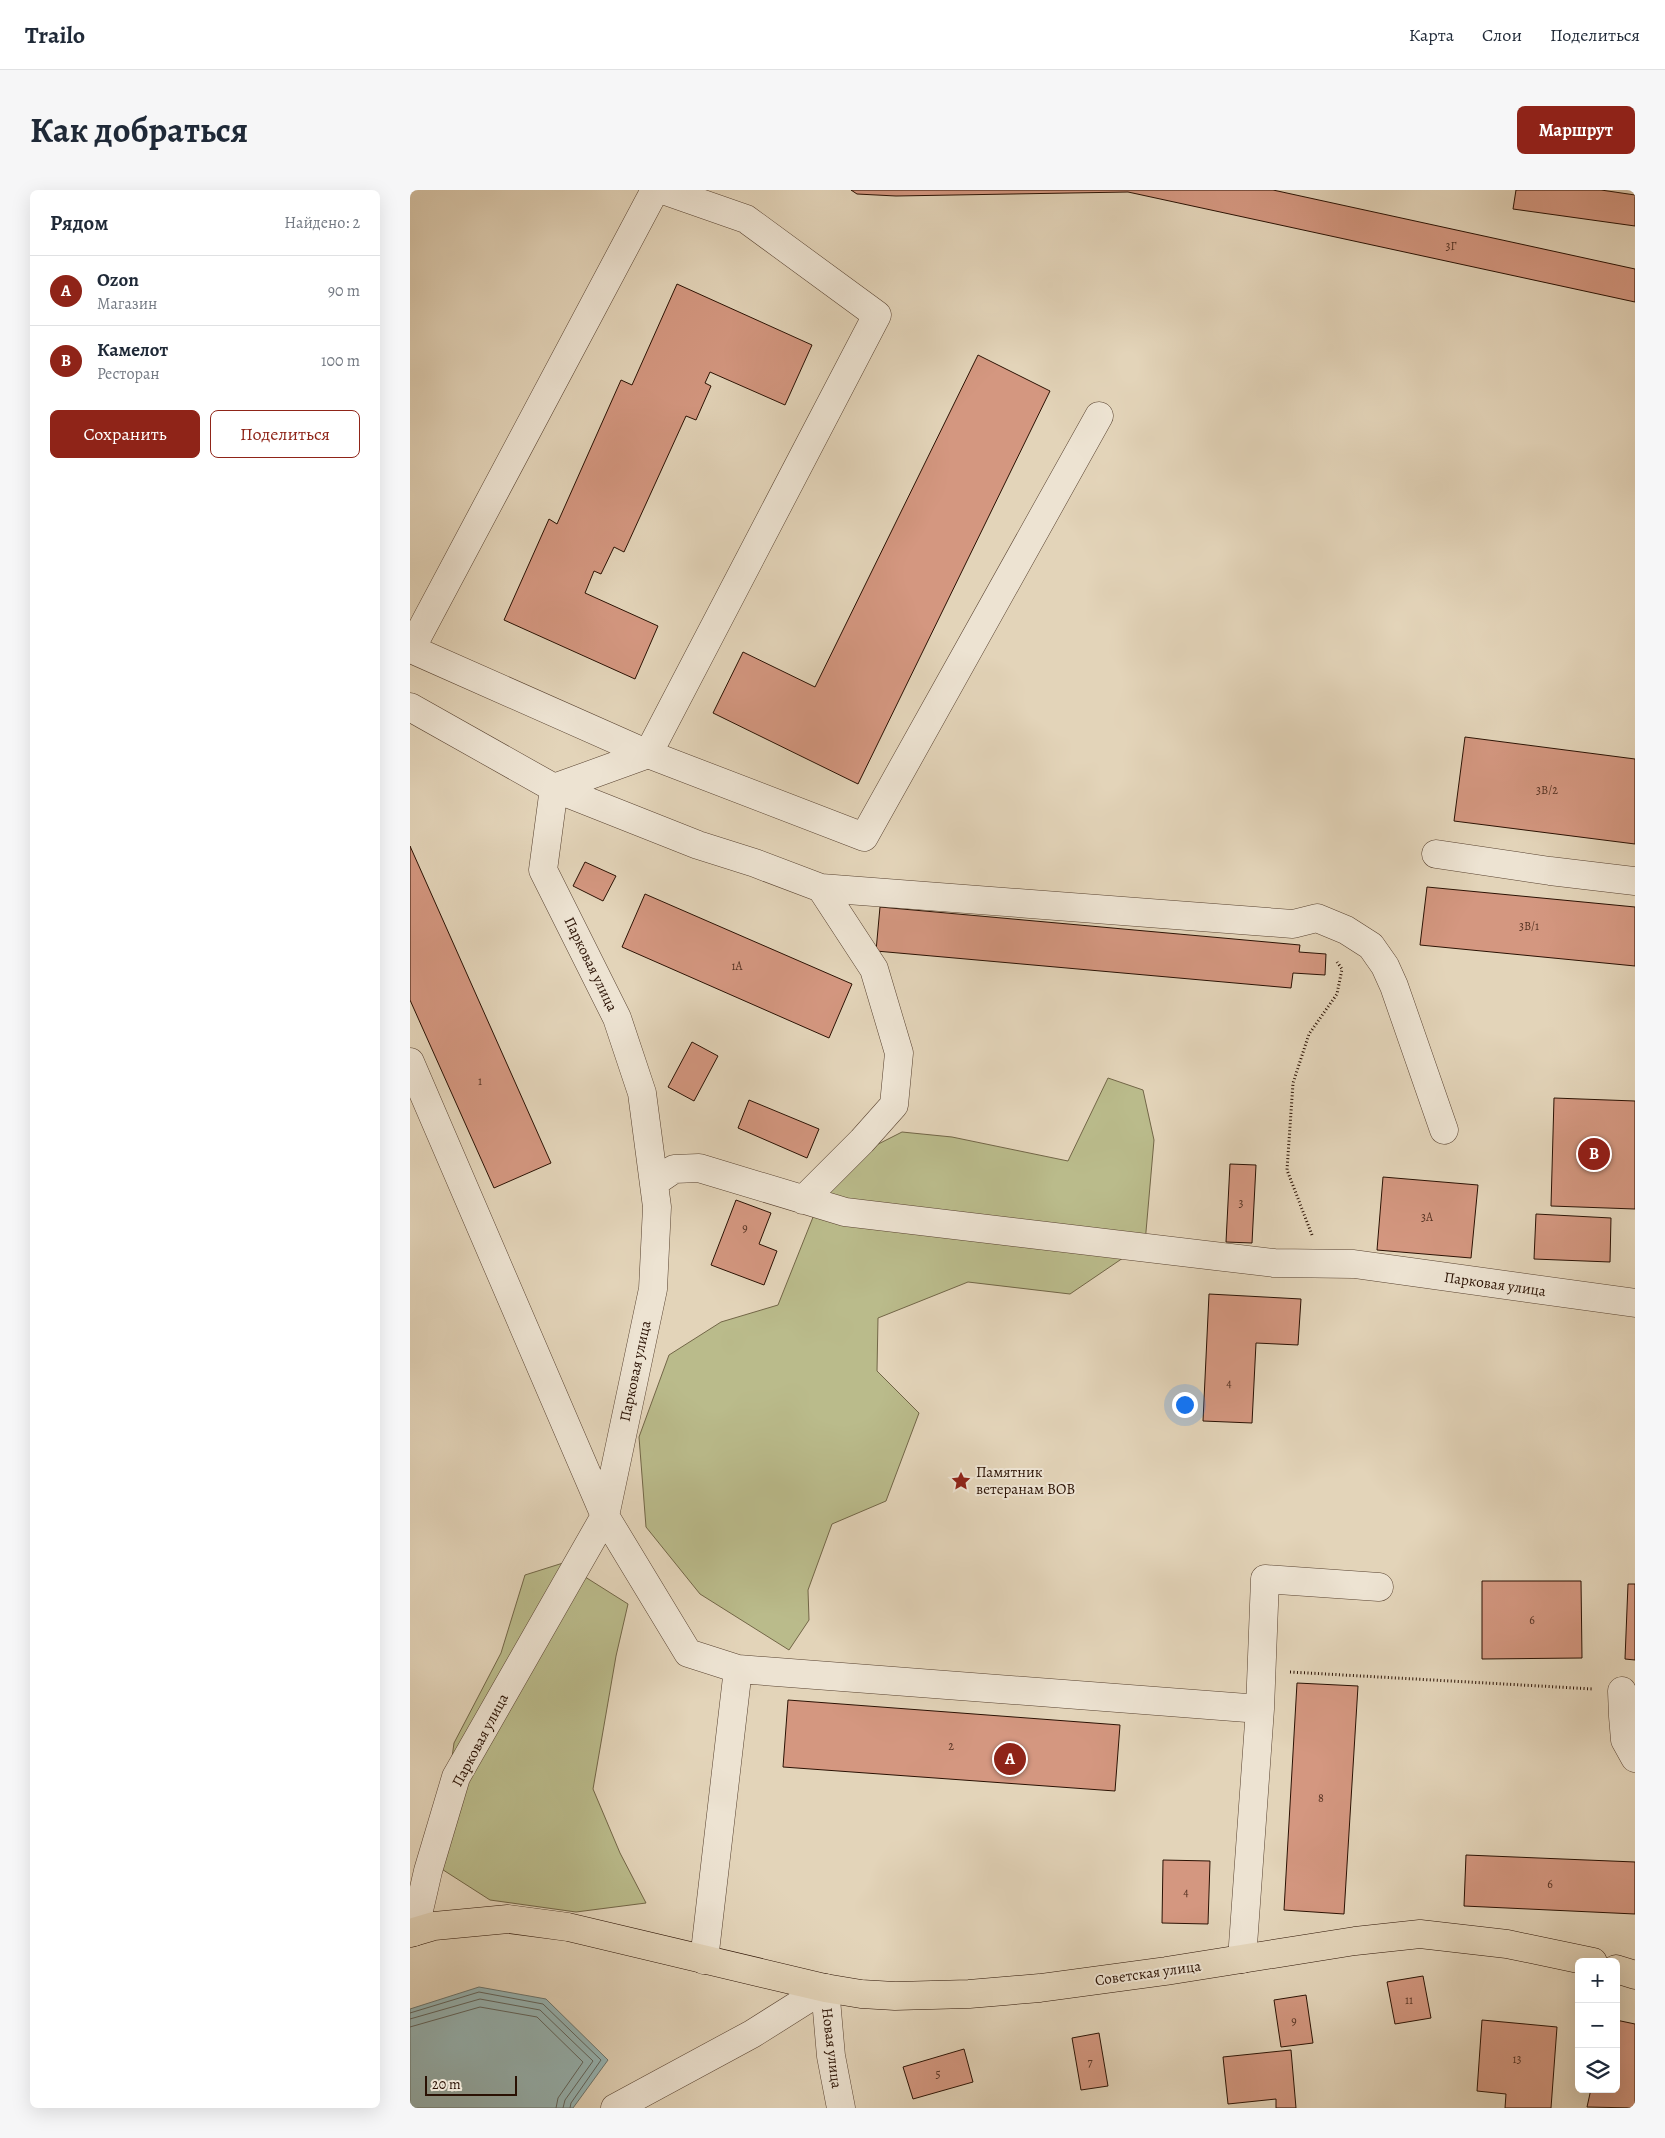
<!DOCTYPE html>
<html lang="ru">
<head>
<meta charset="utf-8">
<style>
	body { margin:0; font-family:Alegreya,serif; background:#f6f6f7; color:#1f2937 }
	.controls { position:absolute; right:15px; bottom:15px; display:grid; overflow:hidden; border-radius:8px; box-shadow:0 5px 20px #0002 }
	.controls button { width:45px; height:45px; display:grid; place-items:center; padding:0; border:0; border-bottom:1px solid #e0e1e3; background:#fff; color:#1f2937; font:25px sans-serif }
	.scale { position:absolute; left:15px; bottom:12px; width:92px; box-sizing:border-box; padding-left:5px; border:2px solid #2a1103; border-top:0; font-size:14px; line-height:18px; white-space:nowrap; color:#2a1103; -webkit-text-stroke:4px #ede3d2; paint-order:stroke }
	.you { position:absolute; left:774px; top:1214px; width:18px; height:18px; margin:-12px; border:4px solid #fff; border-radius:50%; background:#1a73e8; box-shadow:0 0 0 8px #1a73e833 }
	.badge { display:grid; place-items:center; width:32px; height:32px; border-radius:50%; background:#8f2418; color:#fff; font-size:16px; font-weight:700 }
	.pin { position:absolute; translate:-50% -50%; border:2px solid #fff; box-shadow:0 1px 5px #0006 }
	.list { margin:0; padding:0; list-style:none }
	h2 { display:flex; justify-content:space-between; align-items:center; height:65px; margin:0; padding:0 20px; font-size:21px }
	h2 small { font-size:16px; font-weight:400; color:#747a83 }
	.list li { display:grid; grid-template-columns:32px 1fr auto; gap:15px; align-items:center; box-sizing:border-box; height:70px; padding:0 20px; border-top:1px solid #e0e1e3 }
	.list b { display:block; font-size:19px; white-space:nowrap }
	.list p { margin:0; font-size:16px; white-space:nowrap; color:#747a83 }
	.list em { font-size:16px; font-style:normal; color:#747a83 }
	.actions { display:flex; gap:10px; padding:15px 20px }
	.actions a { flex:1; padding:11px 0; border:1px solid #8f2418; border-radius:8px; text-align:center; font-size:18px; color:#8f2418 }
	.actions .main { background:#8f2418; color:#fff }
	.icon { flex:none; width:28px; height:28px; fill:none; stroke:currentColor; stroke-width:2; stroke-linecap:round; stroke-linejoin:round }
	.map { position:relative; flex:none; width:1225px; height:1918px; overflow:hidden; border-radius:8px }
	header { display:flex; align-items:center; gap:30px; box-sizing:border-box; height:70px; padding:0 25px; background:#fff; border-bottom:1px solid #e0e1e3 }
	header strong { font-size:24px }
	nav { display:flex; gap:28px; margin-inline-start:auto; font-size:18px }
	.intro { display:flex; align-items:center; justify-content:space-between; box-sizing:border-box; height:120px; padding:0 30px }
	h1 { margin:0; font-size:35px }
	.button { padding:12px 22px; border-radius:8px; background:#8f2418; color:#fff; font-size:18px; font-weight:700 }
	main { display:flex; gap:30px; padding:0 30px }
	aside { flex:1; background:#fff; border-radius:8px; box-shadow:0 5px 20px #0002 }
	.map>svg:first-child { display:block }
	.green { fill:#babb8b; stroke:#726647 }
	.water { fill:#97b7b7; stroke:#6b756f }
	.lines { fill:none; stroke-linecap:round; stroke-linejoin:round }
	.shore { stroke:#60645d; stroke-width:1 }
	.building { fill:#d49780; stroke:#2a1103 }
	.minor-casing { stroke:#584230; stroke-width:29 }
	.major-casing { stroke:#2a1103; stroke-width:29 }
	.path { stroke:#2a1103; stroke-width:3; stroke-dasharray:1 2.5; stroke-linecap:butt }
	.minor { stroke:#ede3d2; stroke-width:28 }
	.major { stroke:#e3d4b9; stroke-width:28 }
	.labels { text-anchor:middle; dominant-baseline:central; stroke-width:4; stroke-linejoin:round; paint-order:stroke }
	.number-label { font-size:12px; fill:#543222 }
	.street-label { font-size:15px; fill:#2a1103; stroke:#ede3d2 }
	.poi-label { font-size:15px; fill:#2a1103; stroke:#ede3d2; text-anchor:start }
</style>
</head>
<body>
<header>
<strong>Trailo</strong>
<nav><a>Карта</a><a>Слои</a><a>Поделиться</a></nav>
</header>
<div class="intro"><h1>Как добраться</h1><a class="button">Маршрут</a></div>
<main>
<aside>
<h2>Рядом<small>Найдено: 2</small></h2>
<ul class="list">
<li><span class="badge">A</span><div><b>Ozon</b><p>Магазин</p></div><em>90 m</em></li>
<li><span class="badge">B</span><div><b>Камелот</b><p>Ресторан</p></div><em>100 m</em></li>
</ul>
<div class="actions"><a class="main">Сохранить</a><a>Поделиться</a></div>
</aside>
<div class="map">
<svg width="1225" height="1918" viewBox="0 0 1225 1918">
	<rect width="100%" height="100%" fill="#e3d4b9"/>
	<filter id="stains"><feTurbulence type="fractalNoise" baseFrequency=".004" numOctaves="4"/><feColorMatrix values="0 0 0 0 .2 0 0 0 0 .09 0 0 0 0 .02 0 0 0 .5 -.17"/></filter>
	<radialGradient id="worn" r=".72"><stop offset=".6" stop-color="#630" stop-opacity="0"/><stop offset="1" stop-color="#630" stop-opacity=".3"/></radialGradient>
	<path class="green" d="M698,888L733,900L744,950L735,1053L660,1104L558,1092L468,1128L467,1181L509,1223L476,1311L422,1334L398,1400L399,1430L379,1460L290,1404L236,1337L229,1247L259,1165L311,1132L368,1115L423,977L492,942L542,947L658,971Z
		M153,1373L218,1414L206,1466L183,1599L210,1663L236,1713L166,1722L80,1710L27,1676L44,1553L91,1463L115,1385Z"/>
	<path class="water" d="M69,1797L136,1809L198,1870L163,1918H0V1819Z"/>
	<g class="lines">
		<path class="shore" d="M0,1823L69,1802L133,1814L191,1870L161,1913L160,1918
			M0,1829L70,1809L130,1820L183,1871L155,1910L153,1918
			M0,1837L70,1817L127,1827L173,1872L148,1908L146,1918"/>
	</g>
	<path class="building" d="M441,0H863L1225,79V112L718,2L486,6L447,4Z
		M1106,0H1191L1225,5V36L1103,19Z
		M267,94L402,155L375,215L300,182L295,193L301,196L286,230L276,226L214,362L204,357L191,384L184,381L175,403L248,436L225,489L94,430L139,329L147,334L211,190L222,195Z
		M568,165L640,201L448,594L303,523L333,462L405,497Z
		M1055,547L1225,569V654L1044,631Z
		M0,656L141,973L84,998L0,810Z
		M175,672L206,686L193,711L163,696Z
		M1017,697L1225,717V776L1010,755Z
		M235,704L442,794L419,848L212,757Z
		M470,717L890,755L889,762L916,764L915,785L883,783L881,798L466,761Z
		M282,852L308,866L284,911L258,897Z
		M1144,908L1225,911V1019L1141,1016Z
		M339,910L409,939L397,968L328,938Z
		M820,974L846,975L842,1053L816,1052Z
		M973,987L1068,995L1061,1068L967,1060Z
		M326,1010L361,1023L349,1054L367,1061L354,1095L301,1075Z
		M1126,1024L1201,1028L1200,1072L1124,1069Z
		M799,1104L891,1109L888,1155L846,1153L842,1233L793,1231Z
		M1072,1391H1171L1172,1468L1072,1469Z
		M1218,1394H1225V1470L1215,1469Z
		M887,1493L948,1496L934,1724L874,1720Z
		M378,1510L710,1535L705,1601L373,1577Z
		M1056,1665L1225,1672V1724L1054,1716Z
		M753,1670L800,1671L798,1734L752,1733Z
		M1013,1786L1021,1828L985,1834L977,1792Z
		M896,1805L903,1853L871,1857L864,1810Z
		M1072,1830L1147,1837L1141,1918H1095L1096,1904L1067,1901Z
		M1206,1830L1225,1834V1918L1177,1917L1181,1899H1206Z
		M689,1843L698,1896L671,1900L662,1848Z
		M554,1859L563,1892L503,1909L493,1877Z
		M881,1860L886,1918H866V1909L818,1914L813,1867Z"/>
	<g class="lines">
		<defs>
			<path id="minor" d="M245,0L1,459L238,564L454,647L689,226
				M0,517L144,598L288,655L345,673L411,698L883,734L907,728L936,740L961,756L975,776L984,796L1034,940
				M1026,664L1140,681L1225,691
				M0,872L195,1326L278,1463L328,1479L850,1519
				M245,992L264,979L289,978L435,1022L864,1073L944,1074L1225,1113
				M393,1010L452,951L484,915L489,863L464,779L411,698
				M1212,1501L1213,1526
				M1225,1527L1213,1526L1215,1550L1225,1568
				M4,1742L18,1681L46,1587L195,1326L243,1099L247,1017L232,903L207,828L133,680L144,598L238,564L467,125L336,29L253,0
				M832,1769L850,1519L855,1389L969,1397
				M294,1770L328,1479
				M205,1918L342,1844L415,1798L421,1866L431,1918"/>
			<path id="major" d="M0,1743L24,1736L98,1729L158,1737L415,1798L451,1804L485,1806L559,1804L630,1798L756,1781L945,1751L1010,1744L1097,1754L1183,1772
				M1206,1779L1225,1785"/>
		</defs>
		<use href="#minor" class="minor-casing"/>
		<use href="#major" class="major-casing"/>
		<path class="path" d="M902,1045L877,980L883,893L899,844L927,804L932,779L927,772
			M880,1482L1183,1499"/>
		<use href="#minor" class="minor"/>
		<use href="#major" class="major"/>
	</g>
	<defs>
		<symbol id="sight-bare" viewBox="-9 -9 18 18"><path d="M0-6L1.8-2.2L6-1.7L2.9 1.2L3.7 5.4L0 3.3L-3.7 5.4L-2.9 1.2L-6-1.7L-1.8-2.2Z" fill="#8f2418" stroke="#ede3d2" stroke-width="2.5" paint-order="stroke"/></symbol>
	</defs>
	<g fill-rule="evenodd">
		<use href="#sight-bare" x="537" y="1277" width="28" height="28"/>
	</g>
	<g class="labels">
		<g class="number-label">
			<text x="1041" y="56">3Г</text>
			<text x="1137" y="600">3В/2</text>
			<text x="1119" y="736">3В/1</text>
			<text x="327" y="776">1А</text>
			<text x="70" y="891">1</text>
			<text x="831" y="1013">3</text>
			<text x="1017" y="1027">3А</text>
			<text x="335" y="1038">9</text>
			<text x="819" y="1193">4</text>
			<text x="1122" y="1430">6</text>
			<text x="541" y="1556">2</text>
			<text x="911" y="1608">8</text>
			<text x="1140" y="1694">6</text>
			<text x="776" y="1702">4</text>
			<text x="999" y="1810">11</text>
			<text x="884" y="1831">9</text>
			<text x="1107" y="1869">13</text>
			<text x="680" y="1872">7</text>
			<text x="528" y="1884">5</text>
		</g>
		<g class="street-label">
			<text transform="translate(181 774) rotate(64)">Парковая улица</text>
			<text transform="translate(1085 1094) rotate(8)">Парковая улица</text>
			<text transform="translate(225 1181) rotate(-78)">Парковая улица</text>
			<text transform="translate(70 1550) rotate(-62)">Парковая улица</text>
			<text transform="translate(738 1783) rotate(-8)">Советская улица</text>
			<text transform="translate(422 1858) rotate(83)">Новая улица</text>
		</g>
		<g class="poi-label">
			<text x="566" y="1282">Памятник<tspan x="566" dy="17">ветеранам ВОВ</tspan></text>
		</g>
	</g>
	<rect width="100%" height="100%" filter="url(#stains)"/>
	<rect width="100%" height="100%" fill="url(#worn)"/>
</svg>
<div class="controls">
<button>+</button>
<button>−</button>
<button><svg class="icon" aria-label="layers" viewBox="0 0 24 24"><path d="M12 4l9 5-9 5-9-5zM3 14l9 5 9-5"/></svg></button>
</div>
<div class="scale">20 m</div>
<div class="you"></div>
<div class="pin badge" style="left:600px;top:1569px">A</div>
<div class="pin badge" style="left:1184px;top:964px">B</div>
</div>
</main>
</body>
</html>
